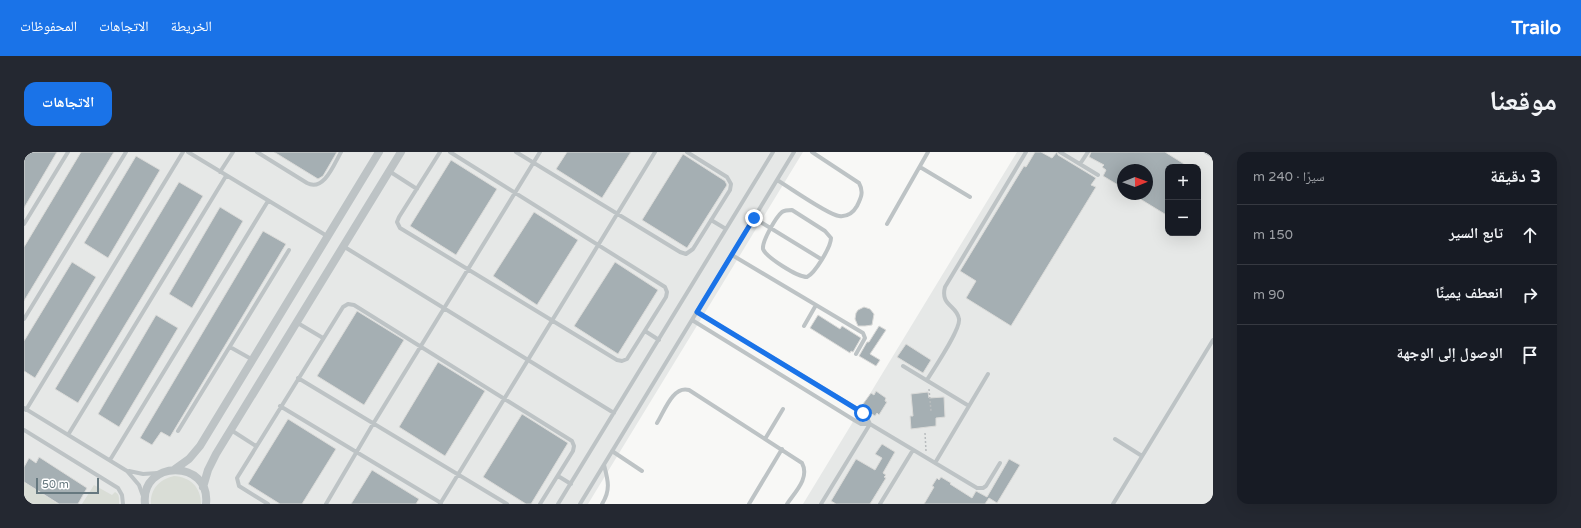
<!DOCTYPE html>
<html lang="ar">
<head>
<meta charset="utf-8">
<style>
	body { margin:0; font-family:"Varela Round","Noto Naskh Arabic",sans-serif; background:#242831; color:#f1f3f6; direction:rtl }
	.controls { position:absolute; right:12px; top:12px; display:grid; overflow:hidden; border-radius:8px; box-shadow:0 4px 16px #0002 }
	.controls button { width:36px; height:36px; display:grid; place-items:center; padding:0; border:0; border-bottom:1px solid #363941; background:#171b24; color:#f1f3f6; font:20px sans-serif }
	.compass { position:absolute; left:1093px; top:12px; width:36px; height:36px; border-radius:50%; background:#171b24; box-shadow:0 4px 16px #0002; rotate:89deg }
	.scale { position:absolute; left:12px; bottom:10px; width:63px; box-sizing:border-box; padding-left:4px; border:2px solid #66787f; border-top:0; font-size:11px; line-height:14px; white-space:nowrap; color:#66787f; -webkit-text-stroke:3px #fff; paint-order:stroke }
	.stop { position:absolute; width:12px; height:12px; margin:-9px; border:3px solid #1a73e8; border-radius:50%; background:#fff }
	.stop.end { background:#1a73e8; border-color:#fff; box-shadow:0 1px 4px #0008 }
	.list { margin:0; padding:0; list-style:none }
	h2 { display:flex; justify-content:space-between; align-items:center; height:52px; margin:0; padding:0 16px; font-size:17px }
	h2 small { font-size:13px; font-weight:400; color:#9ea1a6 }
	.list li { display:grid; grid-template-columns:26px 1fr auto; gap:12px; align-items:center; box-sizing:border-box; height:60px; padding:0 16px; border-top:1px solid #363941 }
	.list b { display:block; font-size:15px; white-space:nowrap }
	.list em { font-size:13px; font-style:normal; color:#9ea1a6 }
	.icon { flex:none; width:22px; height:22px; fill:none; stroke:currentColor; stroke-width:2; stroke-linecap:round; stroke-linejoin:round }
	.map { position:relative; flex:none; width:1189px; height:352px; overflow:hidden; direction:ltr; border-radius:12px }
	header { display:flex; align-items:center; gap:24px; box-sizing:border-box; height:56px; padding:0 20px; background:#1a73e8; color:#fff }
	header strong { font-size:19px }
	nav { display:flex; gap:22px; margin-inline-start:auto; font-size:14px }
	.intro { display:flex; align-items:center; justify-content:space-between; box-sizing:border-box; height:96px; padding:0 24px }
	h1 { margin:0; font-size:28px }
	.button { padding:10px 18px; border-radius:12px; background:#1a73e8; color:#fff; font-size:14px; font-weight:700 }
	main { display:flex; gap:24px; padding:0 24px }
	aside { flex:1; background:#171b24; border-radius:12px; box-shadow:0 4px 16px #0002 }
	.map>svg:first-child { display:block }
	.built { fill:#e6e8e7; fill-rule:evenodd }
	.green { fill:#d9ddd6 }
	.building { fill:#a5afb3; stroke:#dadad8 }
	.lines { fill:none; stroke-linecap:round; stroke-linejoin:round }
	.path { stroke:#b8bcbe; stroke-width:1.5; stroke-dasharray:2 2; stroke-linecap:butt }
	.service { stroke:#bdc3c5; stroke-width:4 }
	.minor { stroke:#bdc3c5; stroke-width:8 }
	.route { stroke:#1a73e8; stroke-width:5 }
</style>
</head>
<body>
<header>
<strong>Trailo</strong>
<nav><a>الخريطة</a><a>الاتجاهات</a><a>المحفوظات</a></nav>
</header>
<div class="intro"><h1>موقعنا</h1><a class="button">الاتجاهات</a></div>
<main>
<aside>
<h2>3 دقيقة<small>سيرًا · 240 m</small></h2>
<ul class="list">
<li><svg class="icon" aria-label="ahead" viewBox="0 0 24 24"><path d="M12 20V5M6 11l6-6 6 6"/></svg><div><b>تابع السير</b></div><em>150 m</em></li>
<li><svg class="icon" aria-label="right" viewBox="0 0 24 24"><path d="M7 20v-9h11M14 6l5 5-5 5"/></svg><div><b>انعطف يمينًا</b></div><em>90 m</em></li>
<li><svg class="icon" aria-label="arrive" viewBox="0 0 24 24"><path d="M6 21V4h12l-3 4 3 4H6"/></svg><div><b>الوصول إلى الوجهة</b></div></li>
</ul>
</aside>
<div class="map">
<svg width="1189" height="352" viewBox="0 0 1189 352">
	<rect width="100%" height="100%" fill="#f8f8f6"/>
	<path class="built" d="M0,0H779L564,352H0Z
		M993,0H1189V352H779ZM1144,15H1174V81H1144ZM1099,18H1123V42H1099Z"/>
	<path class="green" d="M150,324C166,325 177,335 177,352H127C126,337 136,327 150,324Z
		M0,330L34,352H0Z
		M70,333L88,343L91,340C96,342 95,347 95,352H58Z"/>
	<path class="building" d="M0,0H33L0,56Z
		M57,0H90L0,149V95Z
		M250,0H313L299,24L294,27Z
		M543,0H607L578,46L532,17Z
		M1011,0H1017L1028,6L1033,0L1034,3L1072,26L1067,33L1072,35L987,174L942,146L952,129L936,119L1000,14L1002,15Z
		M1067,0H1141L1165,15H1144V64L1108,42H1123V18H1099V36L1079,24L1082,18L1078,15L1080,13L1065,5Z
		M659,2L701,29L703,33L663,96L618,68Z
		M112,4L136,18L84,106L60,91Z
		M427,8L473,37L432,103L386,74Z
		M155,30L179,44L54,251L31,237Z
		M196,55L219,69L168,156L145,142Z
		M510,60L554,88L513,153L469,124Z
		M239,79L262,92L146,285L137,280L128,293L116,286Z
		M48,110L72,125L11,226L0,219V189Z
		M591,110L634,138L594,202L550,174Z
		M840,155L846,157L850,162L848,173L841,174H834L831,167L832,161L834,158Z
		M333,159L380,188L340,253L293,224Z
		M132,163L154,176L95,275L74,262Z
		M794,163L816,177L818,174L837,186L829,200L827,199L826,201L786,176Z
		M855,174L862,178L846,202L856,208L852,214L835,204L843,190H845Z
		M882,192L907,208L899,221L873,205Z
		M414,210L461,239L421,304L375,275Z
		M852,239L862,246L861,249L863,250L855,263L853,261L851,264L840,257L842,254L839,252L847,241L850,243Z
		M904,240L905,246L920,245L921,265L912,266V274L887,277L886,264H889L887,242Z
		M498,262L544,291L507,352H502L459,325Z
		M264,267L312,297L278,352H256L224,332Z
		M858,292L871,300L859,321L862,323L860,325L862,326L846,352H812L807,349L832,307L851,318L858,306L851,302Z
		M15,305L63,336L54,352H35L0,330V315L5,306L12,311Z
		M985,307L996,313L973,351L965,346L961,352H900L910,335L908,334L913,326L915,328L917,325L927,331L926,332L948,346L952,339L963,345Z
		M348,318L395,347L392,352H327Z"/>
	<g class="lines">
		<path class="path" d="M905,237L907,259
			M901,281L902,299"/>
		<path class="service" d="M164,0L303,84
			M233,0L283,31C300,40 310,12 317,0
			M416,0L375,65L373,70L376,76L593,208L598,209L603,207L642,145L643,140L641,135L426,0
			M492,0L656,100L662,102L669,97L706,38L707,32L703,25L663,0
			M1036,0L1074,23
			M1182,0L1189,4
			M1056,12L1064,0
			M896,15L946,45
			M365,19L393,37
			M196,20L209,0
			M753,28C765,35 804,63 815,64C823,65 829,61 833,54C837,46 840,40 835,31L788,0
			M768,58L801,79L807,86C807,95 791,121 783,125C773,125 742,105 739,97C738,89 752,65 758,60C761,58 764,58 768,58Z
			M730,66L797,107
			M687,68L702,77
			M0,72L44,0
			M863,72L904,0
			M319,94L590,261
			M708,103L839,181L841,186L832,202
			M673,160L835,258L842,264L846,272
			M0,167L102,0
			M668,168L830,268L837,272H846L953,336H959L962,334L976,311
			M272,170L299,186
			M780,174L792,153
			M621,179L635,188
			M206,195L229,208
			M879,214L945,254
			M274,226L483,352
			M903,228C909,218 937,177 935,167C933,153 916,154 921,135L1002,0
			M256,254L417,351
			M0,256L103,319L115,333L119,344
			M2,258L159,0
			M633,271C640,260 649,233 665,238L778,311C786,326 771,340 763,352
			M0,278L94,336L98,343L99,352
			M207,278L232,294
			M154,279L265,98
			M44,283L202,24
			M741,287L759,257
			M1091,287L1118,304
			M588,299L618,319
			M86,308L244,49
			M911,311L964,222
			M105,319L119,322L134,321
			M534,324L547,332
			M244,352L215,334L213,326L319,155L324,152L330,153L548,289L550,294L549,299L516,352
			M302,352L349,272L516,0
			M416,352L631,0
			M534,352L749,0
			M556,352L770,0
			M578,352C587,338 584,328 580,313
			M725,352L758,297
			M797,352L846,272
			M856,352L889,298
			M1089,352L1189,188"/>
		<path class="minor" d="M151,317L165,307L176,294L355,0
			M179,335L184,318L192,302L377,0
			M121,352C116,307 187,307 182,352"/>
	</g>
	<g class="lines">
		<path class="route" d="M730,66L673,160L839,261"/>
	</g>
</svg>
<div class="controls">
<button>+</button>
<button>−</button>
</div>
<svg class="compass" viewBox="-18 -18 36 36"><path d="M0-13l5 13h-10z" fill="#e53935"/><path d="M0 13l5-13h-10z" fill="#9ea1a6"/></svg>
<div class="scale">50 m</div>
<div class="stop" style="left:839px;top:261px"></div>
<div class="stop end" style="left:730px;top:66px"></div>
</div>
</main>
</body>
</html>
